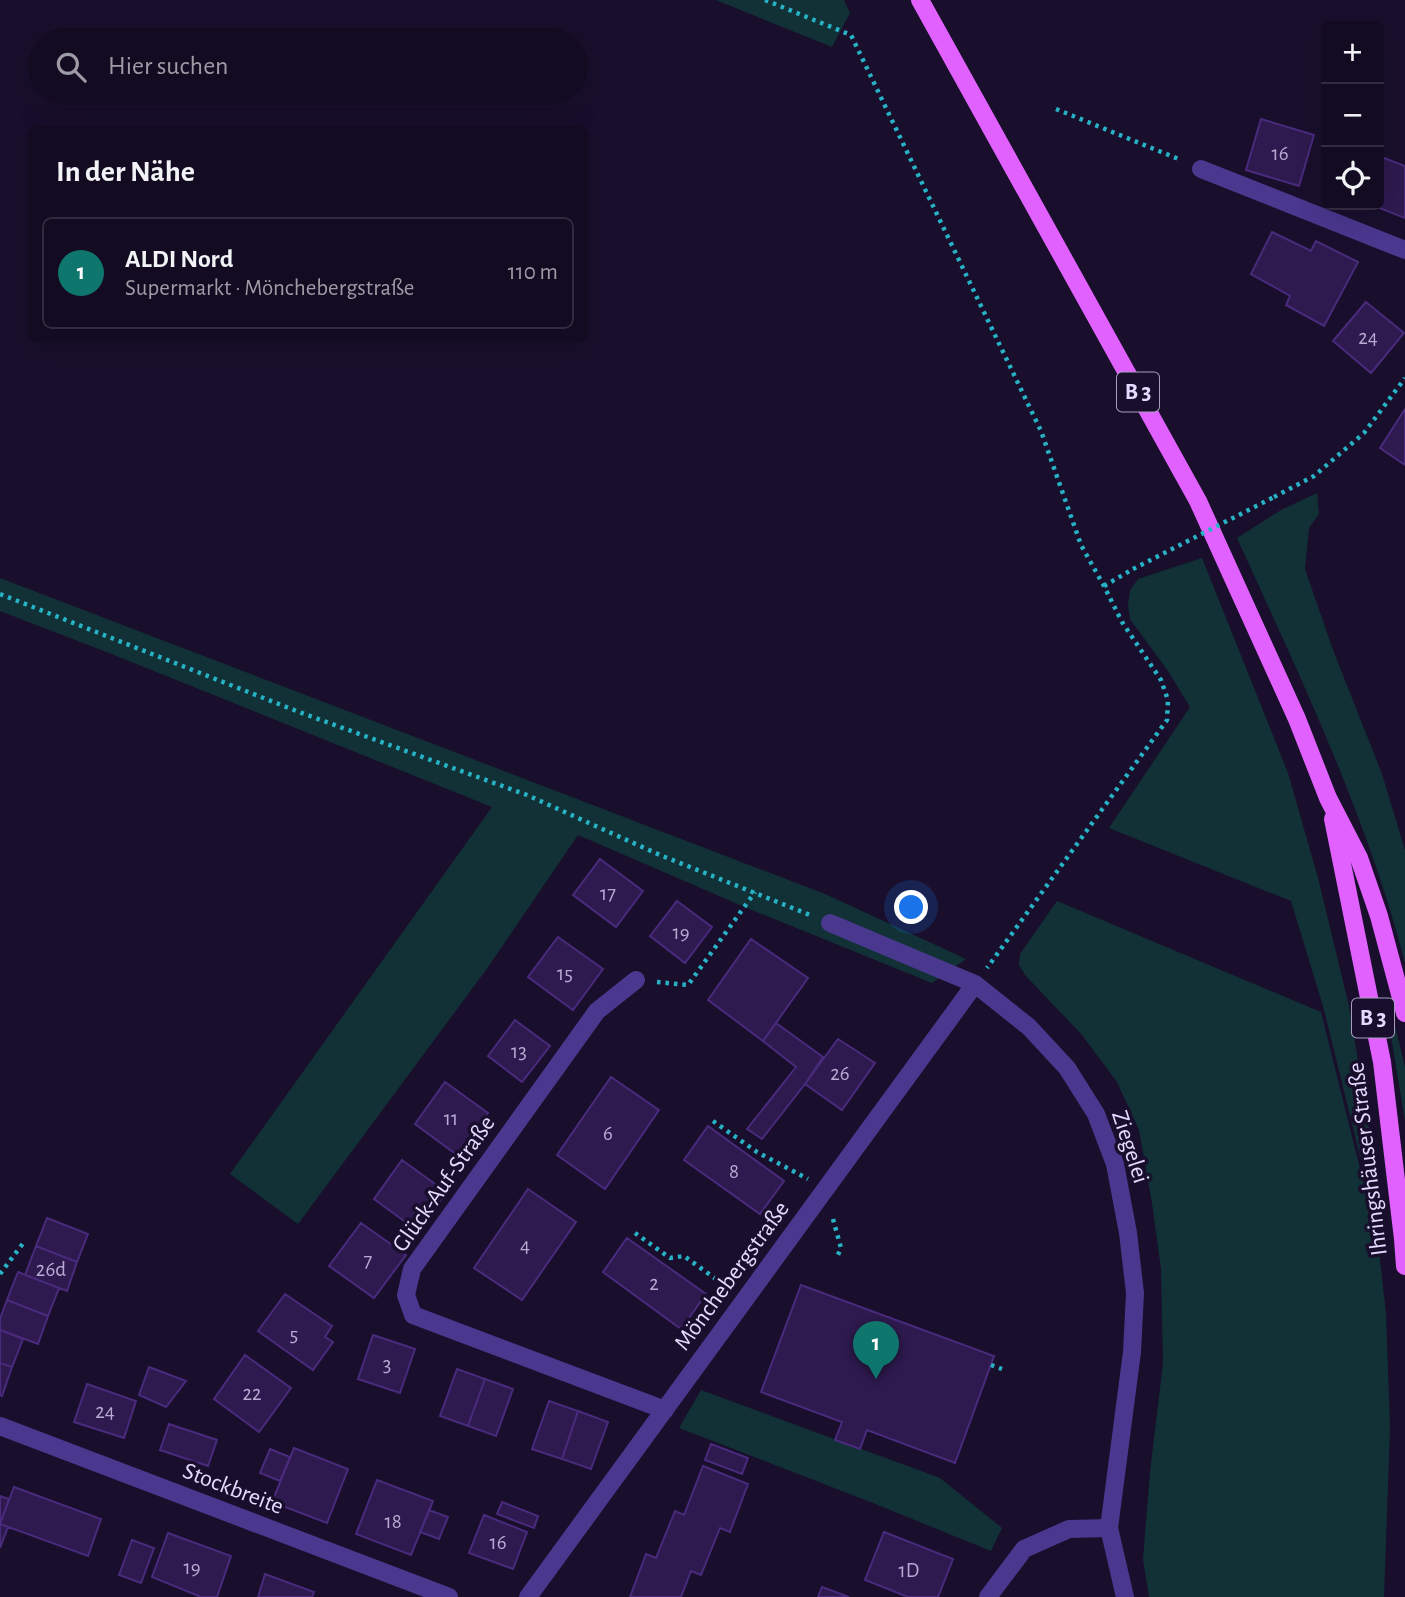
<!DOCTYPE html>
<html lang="de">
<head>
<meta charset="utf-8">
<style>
	body { margin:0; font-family:"Alegreya Sans",sans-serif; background:#1c142a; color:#f1f3f6 }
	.controls { position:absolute; right:21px; top:21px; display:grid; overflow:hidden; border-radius:10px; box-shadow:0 7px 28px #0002 }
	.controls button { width:63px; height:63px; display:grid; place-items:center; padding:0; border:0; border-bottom:2px solid #322b3f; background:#130b21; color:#f1f3f6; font:35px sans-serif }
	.you { position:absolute; left:912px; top:908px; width:24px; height:24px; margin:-18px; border:5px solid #fff; border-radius:50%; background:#1a73e8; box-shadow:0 0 0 10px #1a73e833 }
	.badge { display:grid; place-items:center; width:46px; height:46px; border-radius:50%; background:#0f766e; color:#fff; font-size:23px; font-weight:700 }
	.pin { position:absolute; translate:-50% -58px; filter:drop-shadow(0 2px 4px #0008) }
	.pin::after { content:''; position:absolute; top:37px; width:24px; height:21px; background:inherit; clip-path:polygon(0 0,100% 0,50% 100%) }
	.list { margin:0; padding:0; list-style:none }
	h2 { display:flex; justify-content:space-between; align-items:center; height:91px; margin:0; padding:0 28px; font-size:30px }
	h2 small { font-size:23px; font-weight:400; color:#9d9ba5 }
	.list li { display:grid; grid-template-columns:46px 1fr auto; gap:21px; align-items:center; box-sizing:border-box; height:112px; margin:0 14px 14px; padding:0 14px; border:2px solid #322b3f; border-radius:10px }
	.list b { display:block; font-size:26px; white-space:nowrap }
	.list p { margin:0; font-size:23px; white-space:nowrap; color:#9d9ba5 }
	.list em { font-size:23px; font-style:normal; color:#9d9ba5 }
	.icon { flex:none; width:38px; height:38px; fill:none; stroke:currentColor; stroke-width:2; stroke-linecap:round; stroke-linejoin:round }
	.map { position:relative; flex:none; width:1405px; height:1597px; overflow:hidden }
	.search { position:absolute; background:#130b21; box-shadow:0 7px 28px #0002; left:28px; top:28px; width:560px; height:77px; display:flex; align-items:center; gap:18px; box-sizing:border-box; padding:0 24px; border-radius:38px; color:#9d9ba5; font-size:26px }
	.panel { position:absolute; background:#130b21; box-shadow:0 7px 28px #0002; left:28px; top:126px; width:560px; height:217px; border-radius:10px }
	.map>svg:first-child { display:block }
	.green { fill:#113136 }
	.building { fill:#2e1a4e; stroke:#492a7c; stroke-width:2 }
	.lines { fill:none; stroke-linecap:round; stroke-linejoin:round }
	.path { stroke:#27b2c6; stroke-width:4.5; stroke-dasharray:3.5 5; stroke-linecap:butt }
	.minor { stroke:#4a378e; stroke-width:18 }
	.major { stroke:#e161ff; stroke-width:18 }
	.path-bridge { stroke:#27b2c6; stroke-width:4.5; stroke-dasharray:3.5 5; stroke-linecap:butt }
	.labels { text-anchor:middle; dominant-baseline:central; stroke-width:7; stroke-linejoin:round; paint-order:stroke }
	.number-label { font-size:21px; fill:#b7aad3 }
	.shield { fill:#190f2c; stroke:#a89dc0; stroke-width:2 }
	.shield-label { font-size:23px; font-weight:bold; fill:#e5daff }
	.street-label { font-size:24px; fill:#e5daff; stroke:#190f2c }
</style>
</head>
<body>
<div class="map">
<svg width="1405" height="1597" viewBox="0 0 1405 1597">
	<rect width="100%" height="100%" fill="#190f2c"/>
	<path class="green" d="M716,0H844L850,13L832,47Z
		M1317,493L1319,514L1309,528L1305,569L1333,650L1382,774L1405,850V963C1367,815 1300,677 1237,538L1281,510Z
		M1202,558L1288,773L1318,878L1349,1006L1370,1134L1378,1229L1323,1006L1291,901L1109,828L1190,707L1168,671L1130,619L1128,605L1130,590L1138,579Z
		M0,578L825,894L966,959L932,983L747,908L578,835L486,970L298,1224L230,1174L492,807L109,653L0,611Z
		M1057,901L1321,1012L1378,1241L1386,1314L1390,1427L1384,1597H1149L1143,1559L1150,1472L1163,1363L1161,1269L1152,1203L1139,1130L1117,1082L1082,1035L1025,975L1019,965L1020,954Z
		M1388,1005H1390L1405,1067V1121L1386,1006Z
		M701,1390L940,1478L1002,1528L991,1551L873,1503L679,1428Z"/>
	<path class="building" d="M1261,119L1314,135L1299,186L1246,170Z
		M1379,156L1405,166V218L1372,205H1379Z
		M1272,232L1311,251L1316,241L1358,262L1324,326L1286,305L1290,296L1251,274Z
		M1366,302L1404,333L1371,373L1333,341Z
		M1405,409V465L1380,448Z
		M600,859L643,891L616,927L573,895Z
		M677,901L712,927L685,963L650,936Z
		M558,937L603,969L573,1010L528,977Z
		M751,939L808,978L763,1041L708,1000Z
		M515,1020L550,1046L522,1082L488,1056Z
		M776,1023L823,1057L805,1084L762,1139L747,1129L796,1067L763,1041Z
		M838,1039L875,1063L842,1110L805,1084Z
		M611,1077L659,1110L605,1189L557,1155Z
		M445,1082L488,1113L457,1155L415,1124Z
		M708,1126L784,1181L760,1214L684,1160Z
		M402,1160L446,1192L418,1231L374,1199Z
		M528,1189L576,1222L522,1300L474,1268Z
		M47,1218L88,1234L77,1262L36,1246Z
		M361,1223L406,1255L374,1298L329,1266Z
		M627,1238L706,1294L681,1329L603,1272Z
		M36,1246L77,1262L67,1291L25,1275Z
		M18,1272L59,1288L48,1316L7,1300Z
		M801,1285L994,1356L955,1463L867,1430L860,1449L835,1440L842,1422L761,1392Z
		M285,1294L332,1326L325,1337L333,1342L313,1370L258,1331Z
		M7,1300L48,1316L38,1344L0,1330V1319Z
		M0,1330L23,1339L12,1367L0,1363Z
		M373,1335L415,1349L400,1393L358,1379Z
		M245,1355L291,1388L259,1432L214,1399Z
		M0,1363L12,1367L2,1396L0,1395Z
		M149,1367L186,1381L166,1407L139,1395Z
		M457,1369L485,1379L468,1426L440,1416Z
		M485,1379L513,1389L496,1436L468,1426Z
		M87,1384L136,1401L124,1438L74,1422Z
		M549,1401L578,1411L562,1459L532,1449Z
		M578,1411L608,1422L591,1469L562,1459Z
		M169,1424L217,1440L208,1466L160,1450Z
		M711,1444L748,1458L742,1474L705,1460Z
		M294,1448L348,1469L327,1523L272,1502Z
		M270,1449L290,1457L280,1481L260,1473Z
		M703,1466L748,1484L730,1532L720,1528L701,1575L691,1571L681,1597H630L646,1554L656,1558L675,1511L684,1515Z
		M377,1480L433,1501L411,1555L356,1534Z
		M14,1487L101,1519L88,1556L0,1524Z
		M0,1496L9,1499L0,1524L8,1527L0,1548Z
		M502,1502L538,1516L534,1528L497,1514Z
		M429,1510L448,1517L439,1539L420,1532Z
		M484,1515L527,1532L513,1569L469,1553Z
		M884,1532L953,1559L938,1597H908L865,1580Z
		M168,1533L231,1556L217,1597H201L152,1577Z
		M132,1540L154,1548L141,1583L119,1575Z
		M265,1574L314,1592L312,1597H258Z
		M822,1587L849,1597H818Z"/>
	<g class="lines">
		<path class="path" d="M765,0L851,35L1041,431L1081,545L1104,586L1122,622L1161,680L1168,700L1167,720L987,968
			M1056,109L1181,160
			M1274,497L1314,476L1364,433L1405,378
			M1104,586L1133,569
			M0,594L299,712L527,795L660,855L810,915
			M657,982L688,985L755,892
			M713,1121L757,1152L808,1179
			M833,1219L841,1248L837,1257
			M635,1233L670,1258L684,1256L727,1287
			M0,1274L24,1242
			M991,1365L1002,1369"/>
		<path class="minor" d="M1201,169L1405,250
			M830,923L975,984L1029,1027L1067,1068L1096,1114L1115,1164L1128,1233L1135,1293L1132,1352L1109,1528L1125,1597
			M636,980L597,1011L412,1269L406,1295L413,1315L665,1410
			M0,1426L449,1597
			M528,1597L975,984
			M988,1597L1024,1549L1069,1529L1109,1528"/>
		<path class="major" d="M920,0L1198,501L1297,719L1328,798L1359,858L1379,916L1405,1013
			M1333,819L1382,1062L1403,1239L1405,1266"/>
		<path class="path-bridge" d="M1133,569L1274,497"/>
	</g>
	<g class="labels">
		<g class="number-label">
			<text x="1280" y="153">16</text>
			<text x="1368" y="337">24</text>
			<text x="608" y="893">17</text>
			<text x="681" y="932">19</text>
			<text x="565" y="973">15</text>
			<text x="519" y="1051">13</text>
			<text x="840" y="1073">26</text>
			<text x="451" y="1118">11</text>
			<text x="608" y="1133">6</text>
			<text x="734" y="1171">8</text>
			<text x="525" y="1245">4</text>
			<text x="368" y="1260">7</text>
			<text x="51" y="1269">26d</text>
			<text x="654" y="1283">2</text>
			<text x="294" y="1334">5</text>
			<text x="387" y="1364">3</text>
			<text x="252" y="1393">22</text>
			<text x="105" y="1411">24</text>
			<text x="393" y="1521">18</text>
			<text x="498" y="1542">16</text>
			<text x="192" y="1567">19</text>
			<text x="909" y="1570">1D</text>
		</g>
		<g class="shield">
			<rect x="1117" y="372.5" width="42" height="39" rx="5"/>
			<rect x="1352" y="998.5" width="42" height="39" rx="5"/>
		</g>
		<g class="shield-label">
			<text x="1138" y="392">B 3</text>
			<text x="1373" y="1018">B 3</text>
		</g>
		<g class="street-label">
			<text transform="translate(1130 1147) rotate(72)">Ziegelei</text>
			<text transform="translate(1368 1159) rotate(-97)">Ihringshäuser Straße</text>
			<text transform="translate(444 1184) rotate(-55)">Glück-Auf-Straße</text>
			<text transform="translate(732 1276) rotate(-54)">Mönchebergstraße</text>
			<text transform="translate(233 1489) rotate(21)">Stockbreite</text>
		</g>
	</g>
</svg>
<div class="controls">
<button>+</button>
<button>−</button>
<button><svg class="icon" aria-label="locate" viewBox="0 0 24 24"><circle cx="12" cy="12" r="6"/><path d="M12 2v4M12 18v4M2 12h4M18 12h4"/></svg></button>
</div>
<div class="you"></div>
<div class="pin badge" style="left:876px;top:1379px">1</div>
<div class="search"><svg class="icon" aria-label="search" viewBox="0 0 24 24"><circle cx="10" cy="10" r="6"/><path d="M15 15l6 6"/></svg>Hier suchen</div>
<section class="panel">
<h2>In der Nähe<small></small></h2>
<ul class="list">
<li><span class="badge">1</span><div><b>ALDI Nord</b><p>Supermarkt · Mönchebergstraße</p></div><em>110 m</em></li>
</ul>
</section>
</div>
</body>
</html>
